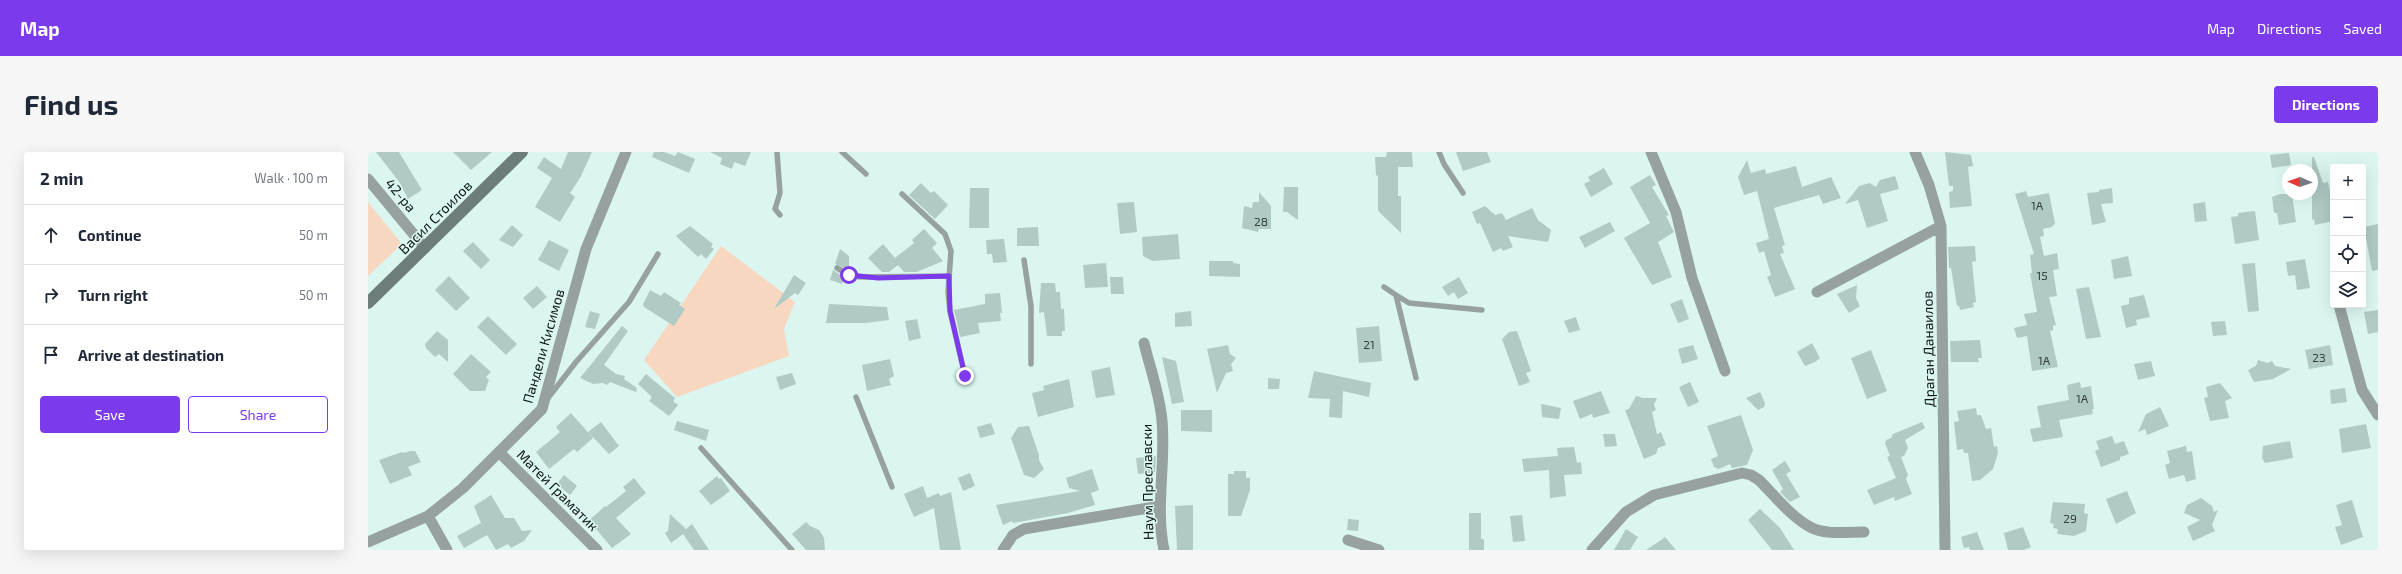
<!DOCTYPE html>
<html lang="en">
<head>
<meta charset="utf-8">
<style>
	body { margin:0; font-family:"Exo 2",sans-serif; background:#f6f6f7; color:#1f2937 }
	.controls { position:absolute; right:12px; top:12px; display:grid; overflow:hidden; border-radius:4px; box-shadow:0 4px 16px #0002 }
	.controls button { width:36px; height:36px; display:grid; place-items:center; padding:0; border:0; border-bottom:1px solid #e0e1e3; background:#fff; color:#1f2937; font:20px sans-serif }
	.compass { position:absolute; left:1914px; top:12px; width:36px; height:36px; border-radius:50%; background:#fff; box-shadow:0 4px 16px #0002; rotate:272deg }
	.stop { position:absolute; width:12px; height:12px; margin:-9px; border:3px solid #7c3aed; border-radius:50%; background:#fff }
	.stop.end { background:#7c3aed; border-color:#fff; box-shadow:0 1px 4px #0008 }
	.list { margin:0; padding:0; list-style:none }
	h2 { display:flex; justify-content:space-between; align-items:center; height:52px; margin:0; padding:0 16px; font-size:17px }
	h2 small { font-size:13px; font-weight:400; color:#747a83 }
	.list li { display:grid; grid-template-columns:26px 1fr auto; gap:12px; align-items:center; box-sizing:border-box; height:60px; padding:0 16px; border-top:1px solid #e0e1e3 }
	.list b { display:block; font-size:15px; white-space:nowrap }
	.list em { font-size:13px; font-style:normal; color:#747a83 }
	.actions { display:flex; gap:8px; padding:12px 16px }
	.actions a { flex:1; padding:9px 0; border:1px solid #7c3aed; border-radius:4px; text-align:center; font-size:14px; color:#7c3aed }
	.actions .main { background:#7c3aed; color:#fff }
	.icon { flex:none; width:22px; height:22px; fill:none; stroke:currentColor; stroke-width:2; stroke-linecap:round; stroke-linejoin:round }
	.map { position:relative; flex:none; width:2010px; height:398px; overflow:hidden; border-radius:4px }
	header { display:flex; align-items:center; gap:24px; box-sizing:border-box; height:56px; padding:0 20px; background:#7c3aed; color:#fff }
	header strong { font-size:19px }
	nav { display:flex; gap:22px; margin-inline-start:auto; font-size:14px }
	.intro { display:flex; align-items:center; justify-content:space-between; box-sizing:border-box; height:96px; padding:0 24px }
	h1 { margin:0; font-size:28px }
	.button { padding:10px 18px; border-radius:4px; background:#7c3aed; color:#fff; font-size:14px; font-weight:700 }
	main { display:flex; gap:24px; padding:0 24px }
	aside { flex:1; background:#fff; border-radius:4px; box-shadow:0 4px 16px #0002 }
	.map>svg:first-child { display:block }
	.green { fill:#f7d7bf }
	.building { fill:#b0cac5 }
	.lines { fill:none; stroke-linecap:round; stroke-linejoin:round }
	.lane { stroke:#97a2a0; stroke-width:5.5 }
	.street { stroke:#97a2a0; stroke-width:11 }
	.secondary { stroke:#6d7d7a; stroke-width:12 }
	.route { stroke:#7c3aed; stroke-width:5 }
	.labels { text-anchor:middle; dominant-baseline:central; stroke-width:3; stroke-linejoin:round; paint-order:stroke }
	.number-label { font-size:12px; fill:#354240 }
	.street-label { font-size:14px; fill:#0c1513; stroke:#dbf6f1 }
</style>
</head>
<body>
<header>
<strong>Map</strong>
<nav><a>Map</a><a>Directions</a><a>Saved</a></nav>
</header>
<div class="intro"><h1>Find us</h1><a class="button">Directions</a></div>
<main>
<aside>
<h2>2 min<small>Walk · 100 m</small></h2>
<ul class="list">
<li><svg class="icon" aria-label="ahead" viewBox="0 0 24 24"><path d="M12 20V5M6 11l6-6 6 6"/></svg><div><b>Continue</b></div><em>50 m</em></li>
<li><svg class="icon" aria-label="right" viewBox="0 0 24 24"><path d="M7 20v-9h11M14 6l5 5-5 5"/></svg><div><b>Turn right</b></div><em>50 m</em></li>
<li><svg class="icon" aria-label="arrive" viewBox="0 0 24 24"><path d="M6 21V4h12l-3 4 3 4H6"/></svg><div><b>Arrive at destination</b></div></li>
</ul>
<div class="actions"><a class="main">Save</a><a>Share</a></div>
</aside>
<div class="map">
<svg width="2010" height="398" viewBox="0 0 2010 398">
	<rect width="100%" height="100%" fill="#dbf6f1"/>
	<path class="green" d="M0,50L34,92L0,124Z
		M353,94L427,150L416,177L421,204L309,245L276,208Z"/>
	<path class="building" d="M8,0H31L54,38L40,47L32,31Z
		M85,0H124L103,18Z
		M200,0H224L212,26L202,41L207,45L192,70L167,55L184,26L169,16L176,5L193,17Z
		M286,0H296L307,4L310,0L327,7L321,21L284,5Z
		M342,0H383L377,14L366,10L364,17L352,12L354,6Z
		M1019,0H1044L1045,15H1030V44H1033V81L1010,59V23L1008,24L1007,5H1018Z
		M1088,0H1119L1123,10L1095,19Z
		M1577,0L1603,3L1605,14L1600,15L1604,54L1582,56L1581,40L1585,39V34H1581Z
		M1921,1L1923,13L1904,16L1902,3Z
		M1944,5H1946L1955,31L1960,30L1963,44H1965V69L1947,73L1946,67L1944,68Z
		M1379,8L1383,21L1397,17L1398,22L1428,14L1434,35L1463,25L1473,46L1455,52L1451,43L1406,56L1417,93L1414,94L1416,101L1412,102L1427,137L1407,145L1399,125L1403,123L1396,99L1391,101L1388,91L1401,87L1389,39L1376,43L1370,25Z
		M1236,16L1245,32L1223,45L1216,32L1222,29L1220,25Z
		M1282,23L1288,33L1284,35L1301,63L1298,64L1306,80L1290,90L1304,125L1284,133L1256,86L1282,71L1262,35Z
		M1527,24L1531,37L1512,42L1520,69L1499,76L1490,48L1477,52L1491,34L1502,31L1508,35L1512,28Z
		M553,31L563,41L566,39L580,53L567,67L541,43Z
		M916,35H930V68L919,60H915Z
		M602,36H621V76H601Z
		M1744,36L1745,51L1733,52L1738,70L1724,73L1719,41L1731,40V38Z
		M1658,39L1660,45L1681,41L1687,71L1684,75L1675,77L1676,84L1672,85L1676,104L1689,101L1691,117L1685,118L1689,144L1681,145L1688,173L1685,174V178L1682,179L1690,215L1664,219L1659,184L1649,186L1646,176L1659,173L1656,162L1669,160L1662,121H1664L1662,103L1666,102L1647,42Z
		M891,40L903,54V77H891L890,80L874,76L876,54L884,56L885,50H891Z
		M1912,42H1924L1928,70L1911,73L1909,61H1906L1904,45Z
		M766,50L769,80L752,82L749,51Z
		M1837,50L1839,69L1827,70L1825,52Z
		M1117,54L1127,63L1134,61L1138,68L1164,56L1170,68L1183,78L1180,90L1140,84L1145,95L1135,99L1133,96L1125,100L1112,71L1109,72L1104,60Z
		M1887,59L1891,88L1867,92L1863,65L1870,64V61Z
		M1242,70L1247,79L1217,96L1211,85Z
		M2010,72V118L2004,119L1996,75Z
		M144,73L155,83L145,95L131,88Z
		M322,74L345,92L343,95L346,97L338,107L333,102L330,105L308,84Z
		M670,75L671,94H649V76Z
		M556,77L569,91L564,96L575,109L549,120H536L530,113L521,120H514L500,106L515,92L527,106L546,91L544,88Z
		M810,82L812,107L785,109L775,104L774,85Z
		M636,87L639,110L625,111L624,102H619L618,88Z
		M181,88L201,98L191,119L170,108Z
		M105,90L122,108L113,117L95,99Z
		M1607,94L1608,109L1604,110L1608,150L1605,151L1606,155L1592,158L1591,154H1589L1583,116H1581L1580,95Z
		M472,97L481,104V118L467,112Z
		M1760,104L1764,124L1746,127L1743,108Z
		M1937,107L1942,136L1929,138L1927,123L1920,124L1918,110Z
		M841,109H865V111L872,112V125L841,124Z
		M738,111L740,135L717,136L715,113Z
		M1887,111L1891,159L1880,160L1874,112Z
		M465,118L476,125L474,132L462,128Z
		M426,123L438,131L430,143L427,141L406,157Z
		M81,124L102,146L88,159L67,138Z
		M742,125H755L756,142H743Z
		M1091,125L1100,141L1090,147L1086,140L1080,144L1074,135Z
		M673,131H687L688,140H692L693,157H696L697,179H694V184H679L676,160L671,161Z
		M1489,133L1488,146L1492,154L1481,161L1469,142Z
		M169,134L179,145L165,157L155,146Z
		M1721,135L1733,185L1718,187L1708,137Z
		M282,138L293,144L296,140L313,151L311,153L317,157L306,174L276,155L275,152Z
		M632,141L634,161H632L633,169L610,171L612,181L592,185L586,158L617,152V142Z
		M1776,143L1782,165L1768,168L1769,173L1758,176L1753,154L1761,152V146Z
		M1314,147L1321,167L1310,171L1302,152Z
		M461,152L519,155L521,168L497,171H458Z
		M2010,158V180L2000,182L1996,160Z
		M222,159L232,162L227,177L217,175Z
		M823,159L824,174L807,175V161Z
		M120,164L149,192L138,203L109,175Z
		M1208,165L1212,178L1201,181L1196,169Z
		M549,167L553,186L541,189L537,169Z
		M1857,169L1859,183L1845,184L1843,170Z
		M254,174L260,179L236,213L248,222L257,224L256,227L269,236L268,240L242,230L239,233L235,231L225,232L212,226Z
		M1011,174L1014,209L991,211L988,176Z
		M69,179L80,188V210L71,202L67,205L58,196L57,192Z
		M1149,179L1163,219L1158,221L1162,230L1151,234L1134,187L1141,180Z
		M1612,188L1614,206H1610L1611,210H1583L1582,189Z
		M1444,191L1452,206L1447,210L1437,214L1429,200Z
		M860,193L862,202L868,206L863,212L865,219L858,221L849,241L839,197Z
		M1325,193L1330,207L1314,212L1310,197Z
		M1962,193L1965,213L1941,217L1937,198Z
		M1503,198L1519,239L1499,247L1483,206Z
		M103,202L123,220L118,225L121,228L117,239H102L85,222Z
		M794,205L808,209L816,250L804,252Z
		M522,207L526,224L521,227L523,233L499,239L494,213Z
		M1890,208L1899,211L1904,209L1907,214L1923,217L1905,227L1886,230L1880,218L1888,214Z
		M1783,209L1787,224L1770,228L1766,212Z
		M742,215L747,243L728,246L723,219Z
		M946,219L1003,231L1001,245L975,239L974,266L961,265L962,247L940,246Z
		M424,221L428,232L412,238L408,225Z
		M278,222L307,246L305,249L310,253L301,264L281,249L284,245L270,232Z
		M900,226L912,227L911,237H900Z
		M701,227L706,255L670,265L664,241L676,238L675,234Z
		M1322,230L1331,250L1320,255L1311,235Z
		M1712,230L1713,236L1723,234L1726,257H1724L1725,262L1691,268L1695,285L1665,290L1662,277L1673,275L1669,254L1701,248L1699,233Z
		M1852,231L1864,246L1857,249L1861,266L1842,269L1836,246L1840,245L1838,235Z
		M1977,236L1979,250L1963,252L1962,238Z
		M1233,239L1242,261L1225,266L1224,262L1212,267L1205,249Z
		M1392,240L1397,251L1396,255L1390,258L1378,246Z
		M1268,244L1275,246H1289L1286,253L1288,258L1284,260L1289,282L1293,280L1298,293L1290,296L1288,302L1276,307L1257,258L1261,257Z
		M1173,252L1193,256L1191,267L1174,265Z
		M1792,255L1801,274L1779,283L1777,277L1770,280L1778,262Z
		M1608,256L1609,263H1613L1618,277L1623,276L1626,295L1629,294L1630,301L1625,317L1612,328L1604,329L1600,301H1596L1595,297L1589,298L1586,270L1591,269L1589,259Z
		M813,258H844V280L813,279Z
		M203,261L225,286L209,300L206,297L181,317L168,300L192,280L188,275Z
		M1373,263L1385,298L1379,313L1364,316L1362,312L1351,317L1346,315L1343,307L1350,304L1339,274Z
		M309,269L341,278L338,289L306,278Z
		M233,270L251,294L241,302L220,280Z
		M1554,270L1557,276L1537,288L1540,296L1536,304L1533,305L1540,323L1538,327L1544,342L1527,349L1526,345L1506,353L1499,338L1528,326L1519,305L1522,304L1517,291L1518,288L1523,286L1525,282Z
		M623,271L627,282L612,286L609,275Z
		M1998,272L2003,296L1974,301L1971,277Z
		M661,274L671,303V308L676,317L666,326L656,323L643,286L650,275Z
		M1235,282H1247L1249,294L1237,295Z
		M1744,284L1747,292L1756,289L1761,302L1752,305V308L1733,315L1727,299L1731,297L1728,289Z
		M1922,289L1925,306L1897,311L1894,306L1895,294Z
		M1818,294L1819,300L1824,299L1828,327L1818,330L1816,323L1801,327L1797,313L1802,311L1799,299Z
		M1206,295L1209,311L1213,310L1214,322L1196,323L1198,344L1182,346L1181,318L1156,320L1154,307L1190,304L1189,296Z
		M43,299H47L53,310L40,315L44,323L22,332L11,308L34,300L35,301Z
		M788,304L787,320L770,322L768,306Z
		M1417,309L1423,319L1418,322L1432,345L1422,350L1412,340L1415,337L1404,318Z
		M724,317L731,338L723,341L727,353L700,361L645,371L644,369L635,373L628,353L712,339L701,336L698,326Z
		M866,319H878V326H882V338L873,364H860V322H866Z
		M602,321L607,334L595,339L590,326Z
		M196,323L209,334L202,343L189,332Z
		M349,324L351,327L353,326L362,339L343,353L331,339Z
		M266,326L278,341L248,366L263,382L244,396L228,377L226,379L218,371L237,354L238,355L258,339L255,335Z
		M555,334L559,346L571,341L572,344L583,340L593,398H572L566,356L546,365L536,342Z
		M1759,339L1768,361L1748,372L1738,347Z
		M123,343L137,366H146L154,379L164,378L156,389L143,396L140,392L128,398L119,383L96,396L89,384L113,371L106,354Z
		M1833,346L1844,354L1846,360L1850,358L1844,373L1847,379L1825,389L1819,375L1832,368L1816,361L1819,353Z
		M1984,348L1995,385L1973,393L1967,375L1974,373L1968,353Z
		M1685,350L1717,352L1716,361L1720,362L1718,379L1706,384L1689,382L1690,377L1685,376L1686,372L1682,371Z
		M825,353V398H809L807,354Z
		M1392,357L1412,376L1426,398H1404L1380,368Z
		M1101,361H1113V387H1116V398H1101Z
		M302,362L318,377L324,372L341,398H326L315,382L303,391L297,381L300,379Z
		M1154,363L1157,389L1145,390L1142,364Z
		M980,367L991,368L990,379L979,378Z
		M438,370L442,374L451,378L456,386L457,398H438L424,382Z
		M1655,375L1663,395L1656,398H1640L1636,381Z
		M1258,377L1270,385L1262,398H1246Z
		M1609,380L1616,398H1602L1601,395L1596,396L1593,385Z
		M1297,385L1308,398H1278L1293,388Z"/>
	<g class="lines">
		<path class="lane" d="M409,0L412,41L407,57L412,63
			M474,0L498,22
			M1071,0L1076,12L1095,41
			M534,42L577,82L583,99L580,140L582,159L597,224
			M656,108L663,154V212
			M469,116L481,123L492,125L581,124
			M1016,135L1028,143L1048,226
			M1028,143L1041,151L1114,158
			M488,245L524,335
			M180,246L208,210L261,150L290,102
			M333,296L424,398"/>
		<path class="street" d="M1283,0L1308,60L1324,126L1357,219
			M1547,0L1561,33L1573,74L1577,398
			M0,27L57,96
			M1449,140L1573,74
			M1971,153L1994,238L2010,263
			M776,191C782,216 792,243 794,269C798,312 787,355 796,398
			M131,300L229,398
			M60,364L79,398
			M980,388L1011,398
			M0,390L60,364L95,336L174,257L218,97L258,0
			M635,398L645,383L656,377L792,354
			M1224,398L1258,360L1286,343L1374,321L1383,323L1391,328C1407,344 1424,366 1444,376C1459,383 1479,380 1496,380"/>
		<path class="secondary" d="M0,151L154,0"/>
	</g>
	<g class="lines">
		<path class="route" d="M481,123L510,126L581,124L582,159L597,224"/>
	</g>
	<g class="labels">
		<g class="number-label">
			<text x="1669" y="53">1А</text>
			<text x="893" y="69">28</text>
			<text x="1674" y="123">15</text>
			<text x="1001" y="192">21</text>
			<text x="1951" y="205">23</text>
			<text x="1676" y="208">1А</text>
			<text x="1714" y="246">1А</text>
			<text x="1702" y="366">29</text>
		</g>
		<g class="street-label">
			<text transform="translate(33 43) rotate(50)">42-ра</text>
			<text transform="translate(67 65) rotate(-45)">Васил Стоилов</text>
			<text transform="translate(175 194) rotate(-74)">Пандели Кисимов</text>
			<text transform="translate(1560 197) rotate(-91)">Драган Данаилов</text>
			<text transform="translate(779 330) rotate(-91)">Наум Преславски</text>
			<text transform="translate(190 338) rotate(45)">Матей Граматик</text>
		</g>
	</g>
</svg>
<div class="controls">
<button>+</button>
<button>−</button>
<button><svg class="icon" aria-label="locate" viewBox="0 0 24 24"><circle cx="12" cy="12" r="6"/><path d="M12 2v4M12 18v4M2 12h4M18 12h4"/></svg></button>
<button><svg class="icon" aria-label="layers" viewBox="0 0 24 24"><path d="M12 4l9 5-9 5-9-5zM3 14l9 5 9-5"/></svg></button>
</div>
<svg class="compass" viewBox="-18 -18 36 36"><path d="M0-13l5 13h-10z" fill="#e53935"/><path d="M0 13l5-13h-10z" fill="#747a83"/></svg>
<div class="stop" style="left:481px;top:123px"></div>
<div class="stop end" style="left:597px;top:224px"></div>
</div>
</main>
</body>
</html>
